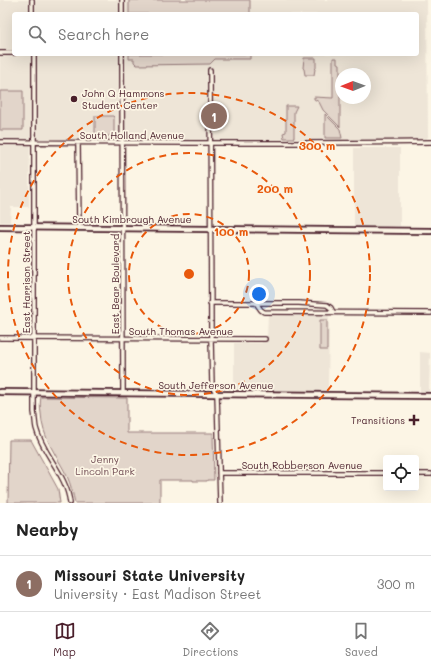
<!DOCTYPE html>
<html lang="en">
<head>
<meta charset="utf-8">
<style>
	body { margin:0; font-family:Mali,sans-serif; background:#f2f2f2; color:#222 }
	.controls { position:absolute; right:12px; bottom:12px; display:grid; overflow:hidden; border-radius:4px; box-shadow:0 4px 16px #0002 }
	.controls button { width:36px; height:36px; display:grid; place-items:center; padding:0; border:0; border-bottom:1px solid #e0e0e0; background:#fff; color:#222; font:20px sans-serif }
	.compass { position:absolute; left:335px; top:68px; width:36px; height:36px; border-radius:50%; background:#fff; box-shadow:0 4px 16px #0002; rotate:269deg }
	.you { position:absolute; left:259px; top:294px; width:14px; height:14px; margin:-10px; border:3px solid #fff; border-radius:50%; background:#1a73e8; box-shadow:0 0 0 6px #1a73e833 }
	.badge { display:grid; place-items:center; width:26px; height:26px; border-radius:50%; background:#4a1f2b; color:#fff; font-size:13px; font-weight:700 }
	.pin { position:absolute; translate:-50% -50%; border:2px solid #fff; box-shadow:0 1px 4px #0006 }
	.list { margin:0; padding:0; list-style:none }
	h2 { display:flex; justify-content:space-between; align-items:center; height:52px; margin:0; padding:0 16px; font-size:17px }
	h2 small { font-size:13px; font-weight:400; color:#767676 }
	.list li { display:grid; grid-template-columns:26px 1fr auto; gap:12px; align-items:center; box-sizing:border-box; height:56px; padding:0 16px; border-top:1px solid #e0e0e0 }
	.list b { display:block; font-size:15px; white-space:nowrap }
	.list p { margin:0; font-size:13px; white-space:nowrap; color:#767676 }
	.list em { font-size:13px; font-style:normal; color:#767676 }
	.icon { flex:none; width:22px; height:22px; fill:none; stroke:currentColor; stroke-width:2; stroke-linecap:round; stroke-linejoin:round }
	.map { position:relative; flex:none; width:431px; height:503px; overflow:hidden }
	.search { position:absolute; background:#fff; box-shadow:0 4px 16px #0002; left:12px; right:12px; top:12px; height:44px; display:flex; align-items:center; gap:10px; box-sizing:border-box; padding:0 14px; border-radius:4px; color:#767676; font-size:15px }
	.sheet { height:108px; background:#fff }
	nav { display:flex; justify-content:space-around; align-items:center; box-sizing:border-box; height:56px; border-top:1px solid #e0e0e0; background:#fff; font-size:11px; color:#767676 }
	nav a { display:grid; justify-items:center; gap:2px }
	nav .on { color:#4a1f2b }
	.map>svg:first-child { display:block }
	.built { fill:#eee5d7; fill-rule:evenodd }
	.green { fill:#e2d5ca; stroke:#967a7a }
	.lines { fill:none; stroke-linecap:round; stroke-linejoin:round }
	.minor-casing { stroke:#4a1f2b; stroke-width:6 }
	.secondary-casing { stroke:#4a1f2b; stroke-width:8 }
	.minor { stroke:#fcf5e5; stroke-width:3.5 }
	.secondary { stroke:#fcf5e5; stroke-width:4.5 }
	.ring { fill:none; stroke:#e8590c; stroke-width:2; stroke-dasharray:7 5 }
	.poi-dot { fill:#4a1f2b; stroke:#fcf5e5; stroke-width:1.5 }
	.labels { text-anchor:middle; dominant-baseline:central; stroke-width:3.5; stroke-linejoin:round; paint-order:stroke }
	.poi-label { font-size:10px; fill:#4a1f2b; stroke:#fcf5e5; text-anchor:start }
	.street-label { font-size:10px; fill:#4a1f2b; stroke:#fcf5e5 }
	.park-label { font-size:10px; fill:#704c53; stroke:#fcf5e5 }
	.centre { fill:#e8590c; stroke:#fcf5e5; stroke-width:2 }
	.ring-label { font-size:12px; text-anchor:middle; font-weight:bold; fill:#e8590c; stroke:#fcf5e5; stroke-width:3.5; stroke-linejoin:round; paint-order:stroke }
</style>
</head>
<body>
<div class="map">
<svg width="431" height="503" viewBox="0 0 431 503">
	<rect width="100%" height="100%" fill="#fcf5e5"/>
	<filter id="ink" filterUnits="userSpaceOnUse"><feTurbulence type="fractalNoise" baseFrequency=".025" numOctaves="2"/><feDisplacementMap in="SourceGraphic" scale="8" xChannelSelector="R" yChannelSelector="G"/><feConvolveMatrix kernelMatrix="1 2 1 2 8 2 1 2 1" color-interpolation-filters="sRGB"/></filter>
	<g filter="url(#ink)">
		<path class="built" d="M0,0H427L428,137L426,140L322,142L97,141L93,139H73L68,141H39L30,139L29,207H11L10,222H0ZM14,14H417V54H14ZM341,74H365V98H341Z
			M354,148H400V226H354Z
			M268,314H329L328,392L234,391V343H261L267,339Z
			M420,352L430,353L429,390V392H428L420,393Z"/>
		<path class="green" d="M129,0H250V14H129Z
			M129,54H250V59H215L210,64L137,65L134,62V59H129Z
			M304,58H316V68L315,69L314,75H305L304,69L303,68Z
			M333,58H337V63L340,64V127L323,110L319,102L314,99V97L333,98Z
			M0,91H23V130H0Z
			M286,106H297L294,112V138H284L283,133L286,132Z
			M325,114L340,129L342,138H325Z
			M95,116H113L114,117V135L113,136H95Z
			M320,320H327V350H320Z
			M41,397L127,398V433H213L214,480H207V481H193V480H160V503H75C73,494 71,485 67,476C56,454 42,438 41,413C40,408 40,402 41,397Z
			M9,440H31L58,489L60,503H8Z"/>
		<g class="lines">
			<defs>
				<path id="minor" d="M32,0V14
					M122,14V0
					M0,53H14
					M34,54V412C35,417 35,423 36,428C43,455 67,475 70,503
					M122,54L123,393
					M210,70L211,339L212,386L217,394L220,503
					M0,142C144,143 287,144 431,142
					M78,143L79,227
					M210,303H299L327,305L331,308L333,312
					M256,303L261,310L264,312L431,313
					M0,338L265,339
					M219,473H386
					M416,474H431"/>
				<path id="secondary" d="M0,227L431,231
					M0,392L431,396"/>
			</defs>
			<use href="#minor" class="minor-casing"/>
			<use href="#secondary" class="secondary-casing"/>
			<use href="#minor" class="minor"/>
			<use href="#secondary" class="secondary"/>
		</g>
	</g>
	<g class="ring">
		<circle cx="189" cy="274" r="60"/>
		<circle cx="189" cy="274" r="121"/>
		<circle cx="189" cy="274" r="181"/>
	</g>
	<g class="poi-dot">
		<circle cx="74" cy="99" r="4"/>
		<path d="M412 414h4v4h4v4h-4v4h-4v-4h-4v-4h4z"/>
	</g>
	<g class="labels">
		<g class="poi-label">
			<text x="82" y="93">John Q Hammons<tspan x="82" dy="12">Student Center</tspan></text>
			<text x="405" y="420" text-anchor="end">Transitions</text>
		</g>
		<g class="street-label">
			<text x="132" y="135">South Holland Avenue</text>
			<text x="132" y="219">South Kimbrough Avenue</text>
			<text transform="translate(26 282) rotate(-90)">East Harrison Street</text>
			<text transform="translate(115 284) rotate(-90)">East Bear Boulevard</text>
			<text x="181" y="331">South Thomas Avenue</text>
			<text x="216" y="385">South Jefferson Avenue</text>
			<text x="302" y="465">South Robberson Avenue</text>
		</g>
		<g class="park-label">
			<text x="105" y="459">Jenny<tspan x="105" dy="12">Lincoln Park</tspan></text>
		</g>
	</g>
	<circle cx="189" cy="274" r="6" class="centre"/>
	<g class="ring-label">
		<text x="317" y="150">300 m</text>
		<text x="275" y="193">200 m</text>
		<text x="231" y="236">100 m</text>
	</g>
</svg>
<div class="controls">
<button><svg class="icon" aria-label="locate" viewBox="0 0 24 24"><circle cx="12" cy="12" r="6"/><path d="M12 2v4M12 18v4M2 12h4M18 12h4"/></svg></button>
</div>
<svg class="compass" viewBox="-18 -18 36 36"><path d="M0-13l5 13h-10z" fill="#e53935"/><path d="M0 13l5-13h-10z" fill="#767676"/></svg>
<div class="you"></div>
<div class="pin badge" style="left:214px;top:116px;background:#8d6e63">1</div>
<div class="search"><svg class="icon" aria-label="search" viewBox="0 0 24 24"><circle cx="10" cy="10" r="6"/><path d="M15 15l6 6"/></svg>Search here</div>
</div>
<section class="sheet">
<h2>Nearby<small></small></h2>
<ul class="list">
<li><span class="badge" style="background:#8d6e63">1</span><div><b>Missouri State University</b><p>University · East Madison Street</p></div><em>300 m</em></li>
</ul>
</section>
<nav>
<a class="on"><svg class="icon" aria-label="map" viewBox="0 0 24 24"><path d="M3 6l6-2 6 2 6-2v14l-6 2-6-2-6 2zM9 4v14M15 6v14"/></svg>Map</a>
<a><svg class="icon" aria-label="directions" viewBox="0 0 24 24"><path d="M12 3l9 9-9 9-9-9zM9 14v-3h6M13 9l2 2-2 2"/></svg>Directions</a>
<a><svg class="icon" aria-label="saved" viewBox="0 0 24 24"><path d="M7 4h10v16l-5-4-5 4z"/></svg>Saved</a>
</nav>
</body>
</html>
